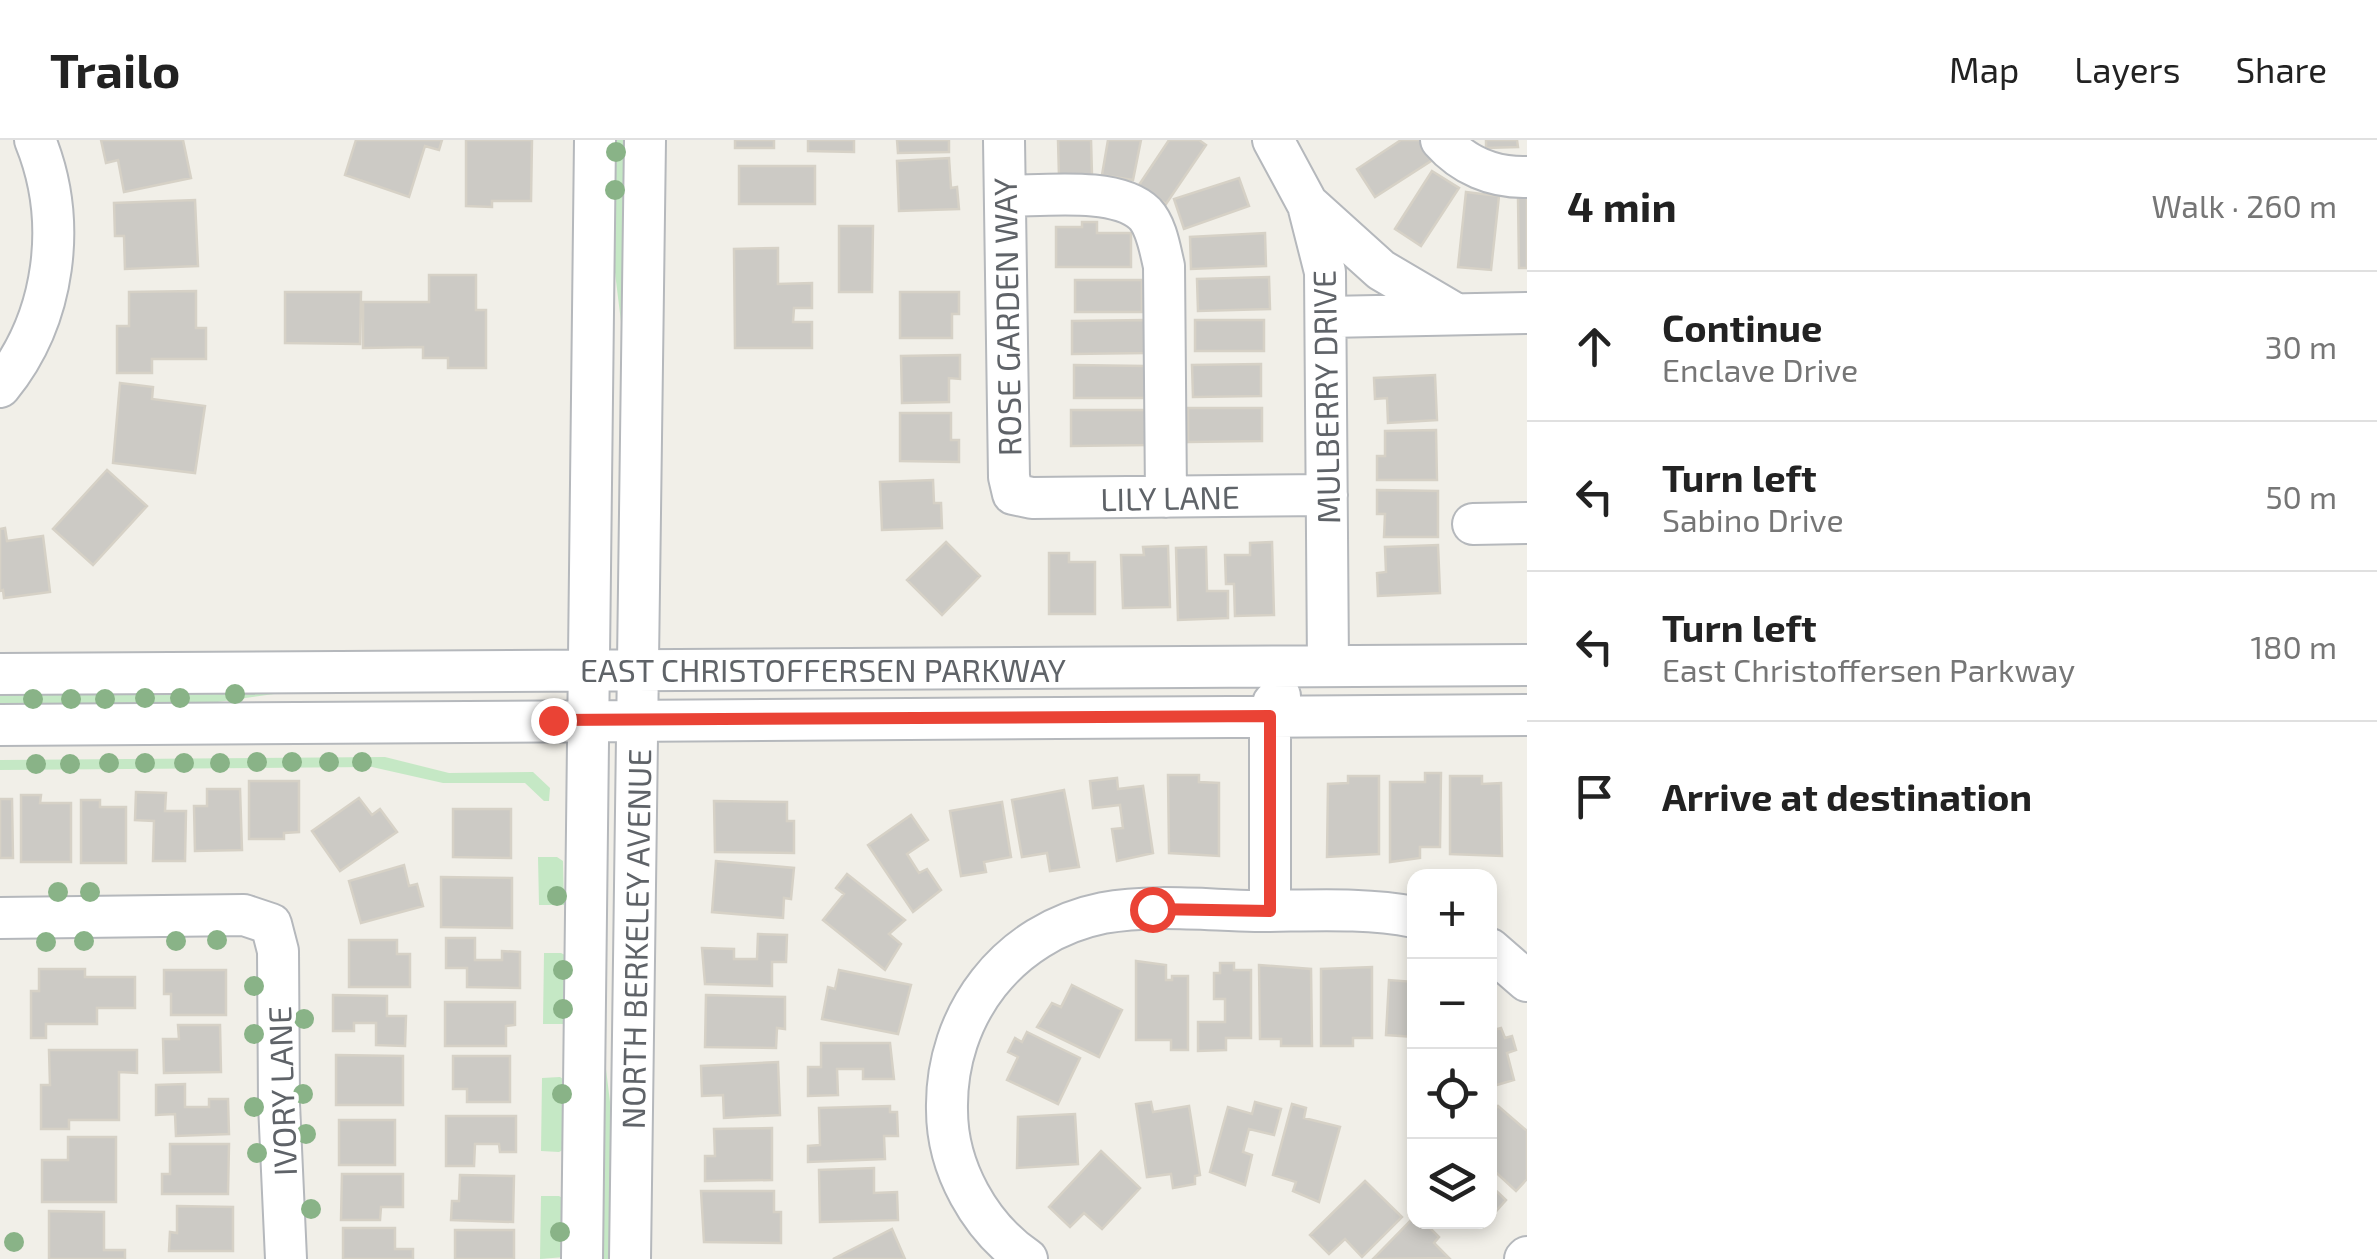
<!DOCTYPE html>
<html lang="en">
<head>
<meta charset="utf-8">
<style>
	body { margin:0; font-family:"Exo 2",sans-serif; background:#f2f2f2; color:#222 }
	.controls { position:absolute; right:30px; bottom:30px; display:grid; overflow:hidden; border-radius:20px; box-shadow:0 5px 15px #0003 }
	.controls button { width:90px; height:90px; display:grid; place-items:center; padding:0; border:0; border-bottom:2px solid #e0e0e0; background:#fff; color:#222; font:50px sans-serif }
	.stop { position:absolute; width:30px; height:30px; margin:-22px; border:8px solid #ea4335; border-radius:50%; background:#fff }
	.stop.end { background:#ea4335; border-color:#fff; box-shadow:0 2px 10px #0008 }
	.list { margin:0; padding:0; list-style:none }
	h2 { display:flex; justify-content:space-between; align-items:center; height:130px; margin:0; padding:0 40px; font-size:42px }
	h2 small { font-size:32px; font-weight:400; color:#767676 }
	.list li { display:grid; grid-template-columns:65px 1fr auto; gap:30px; align-items:center; box-sizing:border-box; height:150px; padding:0 40px; border-top:2px solid #e0e0e0 }
	.list b { display:block; font-size:38px; white-space:nowrap }
	.list p { margin:0; font-size:32px; white-space:nowrap; color:#767676 }
	.list em { font-size:32px; font-style:normal; color:#767676 }
	.icon { flex:none; width:55px; height:55px; fill:none; stroke:currentColor; stroke-width:2; stroke-linecap:round; stroke-linejoin:round }
	.map { position:relative; flex:none; width:1527px; height:1119px; overflow:hidden }
	header { display:flex; align-items:center; gap:60px; box-sizing:border-box; height:140px; padding:0 50px; background:#fff; border-bottom:2px solid #e0e0e0 }
	header strong { font-size:48px }
	nav { display:flex; gap:55px; margin-inline-start:auto; font-size:35px }
	main { display:flex }
	aside { flex:1; background:#fff }
	.map>svg:first-child { display:block }
	.green { fill:#c5e8c5 }
	.building { fill:#cccac5; stroke:#d6d1c6; stroke-width:2.5 }
	.lines { fill:none; stroke-linecap:round; stroke-linejoin:round }
	.minor-casing { stroke:#b5b8bc; stroke-width:44 }
	.minor { stroke:#fff; stroke-width:40 }
	.tree { fill:#89b387 }
	.route { stroke:#ea4335; stroke-width:12 }
	.labels { text-anchor:middle; dominant-baseline:central; stroke-width:9; stroke-linejoin:round; paint-order:stroke }
	.street-label { font-size:32px; fill:#5f6368; stroke:#fff }
</style>
</head>
<body>
<header>
<strong>Trailo</strong>
<nav><a>Map</a><a>Layers</a><a>Share</a></nav>
</header>
<main>
<div class="map">
<svg width="1527" height="1119" viewBox="0 0 1527 1119">
	<rect width="100%" height="100%" fill="#f1efe8"/>
	<path class="green" d="M611,0H630L628,190H622L612,108Z
		M274,548V554L197,565L0,570V551Z
		M385,617L449,633L533,632L550,648L549,661H544L525,643H443L372,627L0,630V620Z
		M538,717H557L563,721L564,765H539Z
		M544,813H561L569,817L568,884H543Z
		M599,921H605L615,1003V1119H597Z
		M560,937L568,942L567,1008L559,1012L541,1011L542,938Z
		M541,1056H559L566,1060L565,1117L540,1119Z"/>
	<path class="building" d="M101,0H183L191,38L124,52L118,20L106,23Z
		M356,0H442L439,10L425,6L409,57L345,35Z
		M466,0H532L531,61H492V67L466,66Z
		M735,0H774V8H735Z
		M808,0H854V12L808,11Z
		M897,0H949V12L898,13Z
		M1058,0H1091L1092,35L1059,36Z
		M1108,0H1141L1133,40L1102,35Z
		M1169,0H1199L1206,5L1166,64L1139,45Z
		M1401,0H1422L1434,19L1375,57L1357,29Z
		M1486,0H1517L1518,7L1486,8Z
		M949,18L951,48L957,47L959,69L899,71L897,21Z
		M739,26H815V64H739Z
		M1432,31L1459,48L1421,106L1395,89Z
		M1239,38L1249,66L1184,89L1174,59Z
		M1466,52L1499,56L1491,130L1458,127Z
		M1518,57H1527V128H1519Z
		M195,60L198,126L125,129L124,96H115L114,63Z
		M1082,82H1097V93H1131V127H1056V87H1082Z
		M839,86H873L872,152H839Z
		M1265,93L1266,126L1191,129L1190,97Z
		M778,108V144L812,143V168H794L793,182H812V208H735L734,109Z
		M429,135H476V170H486V228H448V218H423V207L363,208V162H429Z
		M1269,137L1270,169L1198,171L1197,139Z
		M1075,140H1142V172H1075Z
		M196,151V188H206V219H152V233H117V186H129V152Z
		M285,152H361L360,204L285,203Z
		M900,152H959V174H952V198H900Z
		M1145,180L1146,213L1072,214V181Z
		M1195,180H1264V211H1195Z
		M960,215V239L949,238V262L902,263L901,216Z
		M1261,224V256L1193,257L1192,225Z
		M1074,225L1145,226V258H1074Z
		M1435,235L1437,280L1388,283L1387,258L1375,259L1374,238Z
		M120,243L153,247L152,259L205,266L195,333L113,323Z
		M1188,268H1262V301L1188,302Z
		M1071,270H1148V305L1071,306Z
		M900,273H951V300H959V322L900,321Z
		M1436,290L1437,340H1377V316H1385V291Z
		M107,330L147,366L93,425L53,389Z
		M933,340L934,363H941L942,388L882,390L880,342Z
		M1377,350L1438,351V397H1384L1385,374H1377Z
		M5,388L7,401L43,396L50,452L4,458L3,450L0,451V389Z
		M946,402L980,436L942,475L907,440Z
		M1272,402L1274,475L1235,476L1234,444H1226L1225,415H1250V403Z
		M1438,405L1440,453L1378,456L1377,433L1386,432L1385,407Z
		M1168,406L1170,467L1123,468L1121,415H1144L1143,407Z
		M1206,407L1207,451H1228V478L1178,480L1176,408Z
		M1049,413H1069V422H1095V474H1049Z
		M1425,633H1441L1440,707H1420V718L1390,722V642H1425Z
		M1168,635H1199V642L1219,643V716L1169,713Z
		M1348,636H1379V714L1327,717L1328,644L1348,643Z
		M1450,636H1482V644L1501,643L1502,716L1450,714Z
		M1117,638L1118,649L1143,646L1153,713L1117,721L1112,689L1123,688L1120,665L1093,668L1090,641Z
		M249,641H299V692L284,693V699H249Z
		M207,649H240L242,710L195,711L194,666H207Z
		M1064,650L1079,727L1050,731L1047,713L1022,717L1012,660Z
		M136,652L166,653L165,671H186L185,721H153L154,681L135,680Z
		M21,655H41L40,663H71V722H21Z
		M359,658L372,675L380,669L397,692L340,731L312,691Z
		M0,659H12L13,718H0Z
		M81,660H100V667H126V723H81Z
		M714,661L787,662V681H794V713L715,712Z
		M1002,662L1011,717L984,722L986,732L961,736L950,671Z
		M453,669H511V718L453,717Z
		M911,675L928,700L907,714L919,733L927,729L941,750L913,772L868,705Z
		M716,721L794,728L791,759L784,758L783,778L712,772Z
		M404,725L409,746L417,744L423,766L361,783L349,741Z
		M847,734L905,780L889,794L901,804L885,830L823,780L844,754L836,748Z
		M441,737L512,738V788L441,787Z
		M758,794L787,795L786,822H772V846L705,844L702,808L734,809V819H757Z
		M446,798H475V820H502V811L520,812V848L467,847V828H446Z
		M349,800H397V814H410V847H349Z
		M1136,821L1166,825V840H1172V836H1188V910H1171V900H1136Z
		M1220,823H1234V830H1251V898H1226V910L1198,911V882H1225V859H1214V833H1220Z
		M1259,825L1311,829L1312,906H1281V899H1260Z
		M1372,827V898H1353V906H1321V829Z
		M39,829H85V837H135V868H97V884H46V898H31V851H39Z
		M164,830H226V875H171V854H164Z
		M839,830L911,845L898,894L822,879L828,847L835,849Z
		M1414,839V897L1386,895L1389,840L1414,842Z
		M1072,845L1122,870L1099,917L1037,887L1052,863L1061,867Z
		M333,855L387,856V876H406L405,906L376,905V883H354V891H333Z
		M706,855L785,857V889L777,888L776,908L705,907Z
		M445,862H515V885L506,886V906H445Z
		M178,885H220L221,932L164,933L163,899H179Z
		M1501,888L1505,898L1512,896L1516,910L1507,913L1514,940L1490,947V891Z
		M1027,892L1080,918L1058,964L1007,940L1018,917L1008,912L1015,898L1022,902Z
		M821,903H890L894,939H863V929H837L838,955L808,956V927H821Z
		M49,910H137V933L119,932V980H69V989H41V945H50Z
		M336,915L403,916V965H336Z
		M453,916H510V962H467V949H453Z
		M778,922L780,975L724,978L723,955L702,956L701,926Z
		M185,944V967H209V959H228L229,994L176,996L175,974L156,975V945Z
		M1151,962L1153,972L1189,966L1200,1035L1195,1036V1044L1173,1048L1171,1034L1147,1037L1136,964Z
		M1255,962L1281,969L1274,995L1249,989L1243,1012L1252,1015L1245,1045L1210,1032L1228,967L1252,974Z
		M1292,964L1306,968L1304,978L1340,987L1319,1062L1293,1051L1296,1042L1273,1035Z
		M890,966V972H897L898,996H884L885,1019L808,1022V1006L820,1005L819,968Z
		M1498,966L1527,991V1039L1516,1051L1490,1027V975Z
		M1075,974L1078,1024L1017,1028L1018,977Z
		M446,976H516V1012H500L499,1004H475L474,1026H446Z
		M339,980H395V1025H339Z
		M772,988V1040L705,1041V1016H715L714,989Z
		M68,997H116V1062H42V1020H68Z
		M170,1004H229L228,1054H162V1034H170Z
		M1101,1011L1140,1048L1102,1089L1084,1073L1070,1087L1049,1067Z
		M874,1028V1053L897,1052L898,1080L820,1082L819,1030Z
		M342,1034H403V1067H381L380,1080H341Z
		M460,1035L514,1036L513,1082L451,1080L452,1061H459Z
		M1365,1041L1402,1077L1362,1117L1345,1099L1329,1114L1310,1095Z
		M1490,1045L1506,1060L1490,1078Z
		M701,1051H774V1072H781V1103L704,1102Z
		M177,1066L233,1067V1111H169L170,1092L177,1093Z
		M49,1071L104,1072V1110H125V1119H49Z
		M1414,1077V1082H1424L1439,1097L1434,1103L1449,1118L1373,1119Z
		M343,1088H395V1109H413V1119H343Z
		M892,1089L905,1119H833Z
		M455,1090H514V1119H455Z"/>
	<g class="lines">
		<defs>
			<path id="minor" d="M1004,0L1009,337L1013,354L1032,358L1327,355
				M1273,0L1308,65L1325,132L1328,526
				M1441,0C1463,25 1493,38 1527,37
				M1005,56C1042,56 1117,46 1145,74C1157,87 1160,110 1164,126L1166,357
				M1309,65L1381,130L1454,173
				M1327,177L1527,173
				M0,247C56,178 68,81 35,0
				M1473,384L1527,383
				M0,534L1527,525
				M0,585L1527,575
				M1270,771V576L1273,563L1280,556
				M0,778L244,775L271,784L278,811L279,964L286,1119
				M1490,809L1527,841
				M582,1119L595,0
				M630,1119L645,0
				M1027,1119C980,1087 947,1028 947,970C945,875 1008,792 1103,773C1152,764 1205,770 1255,771C1308,771 1363,767 1414,777
				M1525,1119L1527,1117"/>
		</defs>
		<use href="#minor" class="minor-casing"/>
		<use href="#minor" class="minor"/>
	</g>
	<g class="tree">
		<circle cx="616" cy="12" r="10"/>
		<circle cx="615" cy="50" r="10"/>
		<circle cx="235" cy="554" r="10"/>
		<circle cx="145" cy="558" r="10"/>
		<circle cx="180" cy="558" r="10"/>
		<circle cx="33" cy="559" r="10"/>
		<circle cx="71" cy="559" r="10"/>
		<circle cx="105" cy="559" r="10"/>
		<circle cx="257" cy="622" r="10"/>
		<circle cx="292" cy="622" r="10"/>
		<circle cx="329" cy="622" r="10"/>
		<circle cx="362" cy="622" r="10"/>
		<circle cx="109" cy="623" r="10"/>
		<circle cx="145" cy="623" r="10"/>
		<circle cx="184" cy="623" r="10"/>
		<circle cx="220" cy="623" r="10"/>
		<circle cx="36" cy="624" r="10"/>
		<circle cx="70" cy="624" r="10"/>
		<circle cx="58" cy="752" r="10"/>
		<circle cx="90" cy="752" r="10"/>
		<circle cx="557" cy="756" r="10"/>
		<circle cx="217" cy="800" r="10"/>
		<circle cx="84" cy="801" r="10"/>
		<circle cx="176" cy="801" r="10"/>
		<circle cx="46" cy="802" r="10"/>
		<circle cx="563" cy="830" r="10"/>
		<circle cx="254" cy="846" r="10"/>
		<circle cx="563" cy="869" r="10"/>
		<circle cx="304" cy="879" r="10"/>
		<circle cx="254" cy="894" r="10"/>
		<circle cx="303" cy="954" r="10"/>
		<circle cx="562" cy="954" r="10"/>
		<circle cx="254" cy="967" r="10"/>
		<circle cx="306" cy="994" r="10"/>
		<circle cx="257" cy="1013" r="10"/>
		<circle cx="311" cy="1069" r="10"/>
		<circle cx="560" cy="1092" r="10"/>
		<circle cx="14" cy="1102" r="10"/>
	</g>
	<g class="lines">
		<path class="route" d="M553,580L1270,576V771L1152,769"/>
	</g>
	<g class="labels">
		<g class="street-label">
			<text transform="translate(1006 177) rotate(-91)">ROSE GARDEN WAY</text>
			<text transform="translate(1325 257) rotate(-91)">MULBERRY DRIVE</text>
			<text transform="translate(1170 357) rotate(-1)">LILY LANE</text>
			<text x="823" y="529">EAST CHRISTOFFERSEN PARKWAY</text>
			<text transform="translate(635 799) rotate(-89)">NORTH BERKELEY AVENUE</text>
			<text transform="translate(281 951) rotate(-92)">IVORY LANE</text>
		</g>
	</g>
</svg>
<div class="controls">
<button>+</button>
<button>−</button>
<button><svg class="icon" aria-label="locate" viewBox="0 0 24 24"><circle cx="12" cy="12" r="6"/><path d="M12 2v4M12 18v4M2 12h4M18 12h4"/></svg></button>
<button><svg class="icon" aria-label="layers" viewBox="0 0 24 24"><path d="M12 4l9 5-9 5-9-5zM3 14l9 5 9-5"/></svg></button>
</div>
<div class="stop" style="left:1152px;top:769px"></div>
<div class="stop end" style="left:553px;top:580px"></div>
</div>
<aside>
<h2>4 min<small>Walk · 260 m</small></h2>
<ul class="list">
<li><svg class="icon" aria-label="ahead" viewBox="0 0 24 24"><path d="M12 20V5M6 11l6-6 6 6"/></svg><div><b>Continue</b><p>Enclave Drive</p></div><em>30 m</em></li>
<li><svg class="icon" aria-label="left" viewBox="0 0 24 24"><path d="M17 20v-9H6M10 6l-5 5 5 5"/></svg><div><b>Turn left</b><p>Sabino Drive</p></div><em>50 m</em></li>
<li><svg class="icon" aria-label="left" viewBox="0 0 24 24"><path d="M17 20v-9H6M10 6l-5 5 5 5"/></svg><div><b>Turn left</b><p>East Christoffersen Parkway</p></div><em>180 m</em></li>
<li><svg class="icon" aria-label="arrive" viewBox="0 0 24 24"><path d="M6 21V4h12l-3 4 3 4H6"/></svg><div><b>Arrive at destination</b></div></li>
</ul>
</aside>
</main>
</body>
</html>
